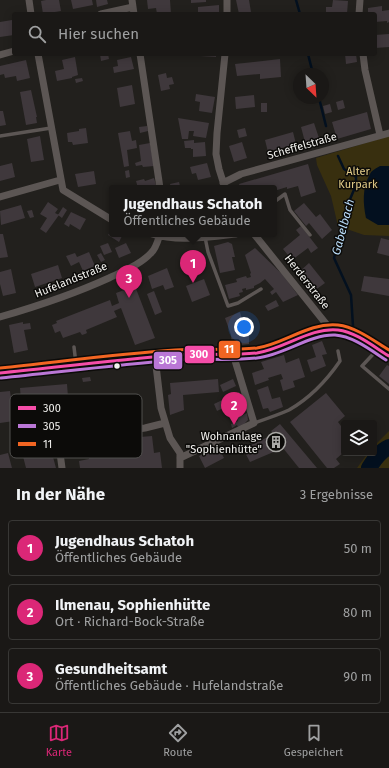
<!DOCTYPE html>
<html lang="de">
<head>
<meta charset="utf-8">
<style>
	body { margin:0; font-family:"Fira Sans",sans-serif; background:#272523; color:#f1f3f6 }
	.controls { position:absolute; right:12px; bottom:12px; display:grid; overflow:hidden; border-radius:4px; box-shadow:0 2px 10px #0003 }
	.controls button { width:36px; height:36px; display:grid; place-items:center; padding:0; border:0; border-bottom:1px solid #383735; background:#1a1816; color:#f1f3f6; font:20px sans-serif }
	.compass { position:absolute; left:293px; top:68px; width:36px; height:36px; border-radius:50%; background:#1a1816; box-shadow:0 2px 10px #0003; rotate:155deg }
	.you { position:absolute; left:244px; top:327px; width:14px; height:14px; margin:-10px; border:3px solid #fff; border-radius:50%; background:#1a73e8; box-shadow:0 0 0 6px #1a73e833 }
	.badge { display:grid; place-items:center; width:26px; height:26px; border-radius:50%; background:#db2777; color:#fff; font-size:13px; font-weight:700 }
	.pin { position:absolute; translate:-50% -33px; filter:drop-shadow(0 1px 2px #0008) }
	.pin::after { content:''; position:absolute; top:21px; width:14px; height:12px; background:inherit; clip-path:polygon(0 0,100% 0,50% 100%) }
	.popup { position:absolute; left:109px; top:185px; width:168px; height:52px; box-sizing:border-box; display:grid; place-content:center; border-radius:4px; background:#1a1816; filter:drop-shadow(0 1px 3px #0005); font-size:13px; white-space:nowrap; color:#9fa0a1 }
	.popup b { font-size:15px; color:#f1f3f6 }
	.popup::after { content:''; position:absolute; left:50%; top:100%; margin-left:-8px; border:8px solid transparent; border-top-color:#1a1816 }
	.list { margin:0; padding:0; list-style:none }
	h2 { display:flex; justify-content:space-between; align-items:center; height:52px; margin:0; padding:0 16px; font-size:17px }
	h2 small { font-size:13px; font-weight:400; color:#9fa0a1 }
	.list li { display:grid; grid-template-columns:26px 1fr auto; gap:12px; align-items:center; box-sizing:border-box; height:56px; margin:0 8px 8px; padding:0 8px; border:1px solid #383735; border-radius:4px }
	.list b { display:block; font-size:15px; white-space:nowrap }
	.list p { margin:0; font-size:13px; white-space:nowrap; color:#9fa0a1 }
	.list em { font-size:13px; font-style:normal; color:#9fa0a1 }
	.icon { flex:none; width:22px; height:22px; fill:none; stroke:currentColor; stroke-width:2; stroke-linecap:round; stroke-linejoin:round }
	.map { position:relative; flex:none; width:389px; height:468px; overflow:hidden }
	.search { position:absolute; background:#1a1816; box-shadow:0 2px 10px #0003; left:12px; right:12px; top:12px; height:44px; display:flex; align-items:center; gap:10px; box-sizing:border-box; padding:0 14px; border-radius:4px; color:#9fa0a1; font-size:15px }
	.sheet { height:244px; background:#1a1816 }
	nav { display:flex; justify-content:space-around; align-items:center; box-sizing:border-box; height:56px; border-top:1px solid #383735; background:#1a1816; font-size:11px; color:#9fa0a1 }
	nav a { display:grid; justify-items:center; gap:2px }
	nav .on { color:#db2777 }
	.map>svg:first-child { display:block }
	.green { fill:#382f0f }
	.water { fill:#03101f }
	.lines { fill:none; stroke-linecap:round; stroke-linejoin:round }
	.stream { stroke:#03101f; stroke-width:2.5 }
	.river { stroke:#03101f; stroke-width:16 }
	.building { fill:#3f383c }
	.lane { stroke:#5c5654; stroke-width:3.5 }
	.street { stroke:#5c5654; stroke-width:7 }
	.secondary { stroke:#5e5756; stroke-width:10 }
	.bus-1-casing { stroke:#0c0b09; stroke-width:6 }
	.bus-2-casing { stroke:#0c0b09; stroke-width:6 }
	.bus-3-casing { stroke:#0c0b09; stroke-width:6 }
	.bus-1 { stroke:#f54da8; stroke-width:3 }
	.bus-2 { stroke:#ba77d6; stroke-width:3 }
	.bus-3 { stroke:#f26522; stroke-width:3 }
	.bus-dot { fill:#f2f1ee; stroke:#0c0b09; stroke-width:1.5 }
	.labels { text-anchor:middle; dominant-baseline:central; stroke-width:3; stroke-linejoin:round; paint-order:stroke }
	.street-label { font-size:11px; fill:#f2f1ee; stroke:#0c0b09 }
	.park-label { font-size:11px; fill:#e3cd89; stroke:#0c0b09 }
	.poi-label { font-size:11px; fill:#f2f1ee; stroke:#0c0b09; text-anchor:end }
	.water-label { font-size:12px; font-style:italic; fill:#baddfa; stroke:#0c0b09 }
	.key { fill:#0c0b09; stroke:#51504e; stroke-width:1 }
	.key-label { font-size:11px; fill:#f2f1ee }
	.line-badge { stroke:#0c0b09; stroke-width:1.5 }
	.badge-label { font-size:11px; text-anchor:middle; font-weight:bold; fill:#fff }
</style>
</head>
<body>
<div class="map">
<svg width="389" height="468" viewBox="0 0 389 468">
	<rect width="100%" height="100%" fill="#22201d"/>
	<path class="green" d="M389,136V236L364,235L338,226L331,196L317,165L316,158Z
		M389,431V468H357L368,453H374V446Z"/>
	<path class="water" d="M380,166H389V225H378L366,218C363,203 362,188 370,174C372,170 377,168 380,166Z"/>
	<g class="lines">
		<path class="stream" d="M296,0L300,14
			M308,54L313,74
			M319,98L326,126
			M338,156L344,169L356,177V185L348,204L334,258L351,295L353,326"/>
		<path class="river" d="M369,468C374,460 380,451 389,447"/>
	</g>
	<path class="building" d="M46,0H59L61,11L43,14L41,1Z
		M71,0H92L93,5L73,9Z
		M96,0H107L108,4L97,7Z
		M147,0H170L171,14H157L156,8L148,9Z
		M191,0H206V2L191,3Z
		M236,0H249L251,12L239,14Z
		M333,0L348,1L347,14H326V7H332Z
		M219,5V14H198V7Z
		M382,6V11L389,10V22L387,23V21L375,22V14H368V8Z
		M12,20L14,35L0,37V22Z
		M389,34V47L375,48V35Z
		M100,54H108L109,59L101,61Z
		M200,54H216V57L200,56Z
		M345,54H356L357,62L346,64Z
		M75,57L78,75L72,77V78L57,81L55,71L64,69L62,60Z
		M131,57L134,69L114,73L113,67L118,66L117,60Z
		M280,59L281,77L260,79V74L237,76L235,64Z
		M26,60L30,78L17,81L16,76L5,78L4,74L0,75V66Z
		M166,73L167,78L172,77L174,84L169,85L170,89L161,91L158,75Z
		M82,78L83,81L76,83L75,79Z
		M132,85L135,104L120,107L117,88Z
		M31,90L37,117H36L37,123L26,125L20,92Z
		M196,94L215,97L212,113L199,111L200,102L195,101Z
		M254,95L255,107L236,109L235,97Z
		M343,100L345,108L338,110L336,102Z
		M261,103H267V112H261Z
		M330,104L332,112L325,114L323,106Z
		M0,111H3L6,125L0,126Z
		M367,112L371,129L337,139L332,122Z
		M178,118L209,123L206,138L193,136L194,131H189L188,139H182Z
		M314,123L319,138L305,142L301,127Z
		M147,126L148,131L140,133L139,127Z
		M86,128L88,143L73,145L72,142H68L67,133L79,131V129Z
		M245,128L247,136L239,138L237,130Z
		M130,131L132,141L136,140L137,148L127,150L129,166L124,167L118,133Z
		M293,132L296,144L268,152L265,140Z
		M40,136L44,160L31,162L27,139Z
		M194,140V143L205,142L206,156L193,157V149H191V148H185L184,141Z
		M242,142L247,158L234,162L229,146Z
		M150,143L154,166L143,167L142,165L136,166L135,163L141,161L139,145Z
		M12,163L15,177L0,181V166Z
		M207,163L211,177L198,180L196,173L192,174L190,167Z
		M308,164L316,192L301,197L298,186L287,189V187L274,191V188H240L239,184Z
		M129,170L130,177L126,178L125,171Z
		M94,171L96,184L78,187L75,174Z
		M154,178L157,188H138L136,181L144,179L145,181Z
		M179,182L180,186H184V188H171L170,184Z
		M112,188V202H110L109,189Z
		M48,202L58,209L55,213L59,215L46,233L40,229L47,218L40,214Z
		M304,203L316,217L320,214L332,230L322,239L309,223L306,226L294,211Z
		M21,205L25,218L1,225L0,211Z
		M63,207L67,210L62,218L58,215Z
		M32,210L34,217L30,218L27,211Z
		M71,212L86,219L80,230L70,224L69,227L64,224Z
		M301,226L318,248L311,253L308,248L292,260L283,249L300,235L296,230Z
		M110,232L112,234H118L122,236L119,242L108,235Z
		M0,234H3L8,257L0,258Z
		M381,238L389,240V256L377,253Z
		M228,242L232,244L235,257H232L235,270L220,273L214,246Z
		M108,243L112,252L104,255L100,246Z
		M126,243L131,253L119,258L115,248Z
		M255,248L282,274L298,295L283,302L276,292L272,295L270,292L274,289L265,279L260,283L254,286V288L246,290V288L242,289L243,292L239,293L240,296L229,299L225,285L237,282L236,279L246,276L247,278L251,277L250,274L251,273L245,255Z
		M89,252L95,266L83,271L79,262L71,266L66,256L75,253L77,257Z
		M101,253L105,260L101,262L97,255Z
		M309,263L325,283L314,291L299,272Z
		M58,265L62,278L35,287L31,274Z
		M167,268L174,287L165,290L163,285L152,289L148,276Z
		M11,269L16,293L3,296L0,284V272Z
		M364,276L389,279V296L361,291Z
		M204,279L210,295L192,302L186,286Z
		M135,286L155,338L135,345L121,308L114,311L117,317L86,330L87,333L85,334L82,335L80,332L63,338L60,331L55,333L52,325L57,323L56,321L110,300L112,306L119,303L116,293Z
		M154,291L162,312L155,315L147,294Z
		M276,300L279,306L268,311L265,306Z
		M240,312L246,333H249V344L232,346L231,335L225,318Z
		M23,322V324L30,323L31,329L24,330L28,350L14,353L9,325Z
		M322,341L327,354L322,355L326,366L311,372L307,360L316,357L312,345Z
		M284,355L286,363L299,358L305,377L293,381L295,387L283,391L280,380L283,379L281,374L268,378L269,380L255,385L252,373L264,369L261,362Z
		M387,365L389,366V384L379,376Z
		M90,377L91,381L83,382L82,378Z
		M218,379L219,392L183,395L184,410L170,415L168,395L171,394L170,383Z
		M233,379L236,386L223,392L220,385Z
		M67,384L68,397L21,401L20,388Z
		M268,386L272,399L280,397L283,407L270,412L268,408L263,409L257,390Z
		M10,391L14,421L0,423V392Z
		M239,392L242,399L217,411L214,404Z
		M326,393L345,416L338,422L344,430V452L336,459L340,464L334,468H327L290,422Z
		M247,413L248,420L246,422L243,426L238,427L237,425L232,428L231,424L238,421L237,418Z
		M133,416V423L105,426L104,419Z
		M99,422L100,429L55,435L54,428Z
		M280,424L317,468H299L283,448L250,462L243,449L274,434L271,431Z
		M43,431L50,458L53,457L56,468H26L18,437Z
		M127,435L128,438L152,436L154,453L160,452L162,468H80L79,461L89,459L87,444L113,441L112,437Z
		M218,446L224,458L205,468L199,456Z
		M8,453L12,468H0V455Z"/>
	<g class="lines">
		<path class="lane" d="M0,136L51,128
			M274,202L285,194L290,210L310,235
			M205,237L208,252L228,306L238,303L261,289
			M74,347L76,364
			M377,350L362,366L389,389
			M254,423C266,419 278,415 289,410C310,398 327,380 340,361L338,351"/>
		<path class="street" d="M29,0L31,14
			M132,0L134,14
			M227,0V14
			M101,14L133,7
			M359,14L360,0
			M38,54L63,190L112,220
			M140,54L160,188
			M225,54L217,133L216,154L219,169L225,188
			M363,54L365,70L380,135
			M0,55L14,51
			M223,183L241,174L389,133
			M0,197L60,180
			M152,234C177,242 210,237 236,234
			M254,234L327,325L329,330
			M0,317C38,306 74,294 109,278C123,271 140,265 151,253C156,249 158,240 160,234
			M155,357L161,408L170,438L180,453V468
			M180,458L254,423L233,354
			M62,468L60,453L62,444L69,439L145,428L165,423"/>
		<path class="secondary" d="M0,373L174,355C205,352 237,357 268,351C290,346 315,328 337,330C351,331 376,348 389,356"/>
		<defs>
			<path id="bus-1" d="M0,373C58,367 117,360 175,355C202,353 230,356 257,353C284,349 311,327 338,330C356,332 374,347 389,356"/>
			<path id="bus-2" d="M1,378C59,372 117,365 175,360C203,358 230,361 257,358C284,355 310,334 335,335C353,336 372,351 386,360"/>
			<path id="bus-3" d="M0,368C58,362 116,354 175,350C202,348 229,351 257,348C284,344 309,322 338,325C356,327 374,341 389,350"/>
		</defs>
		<use href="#bus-1" class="bus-1-casing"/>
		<use href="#bus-2" class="bus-2-casing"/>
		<use href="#bus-3" class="bus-3-casing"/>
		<use href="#bus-1" class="bus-1"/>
		<use href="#bus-2" class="bus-2"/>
		<use href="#bus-3" class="bus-3"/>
	</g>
	<defs>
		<symbol id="building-ring" viewBox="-11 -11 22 22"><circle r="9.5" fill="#0c0b09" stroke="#a9a8a5" stroke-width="1.5"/><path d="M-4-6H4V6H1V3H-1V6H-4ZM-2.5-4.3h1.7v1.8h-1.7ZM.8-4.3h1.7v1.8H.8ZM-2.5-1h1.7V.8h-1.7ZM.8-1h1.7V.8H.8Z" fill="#a9a8a5"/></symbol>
	</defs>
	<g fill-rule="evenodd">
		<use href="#building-ring" x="265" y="431" width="22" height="22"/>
	</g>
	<circle class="bus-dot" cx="117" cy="366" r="3.5"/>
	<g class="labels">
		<g class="street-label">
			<text transform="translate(302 146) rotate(-16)">Scheffelstraße</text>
			<text transform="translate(71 280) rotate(-22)">Hufelandstraße</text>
			<text transform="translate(307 282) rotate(52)">Herderstraße</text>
		</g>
		<g class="park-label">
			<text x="358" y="171">Alter<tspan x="358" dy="13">Kurpark</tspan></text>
		</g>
		<g class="poi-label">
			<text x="262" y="436">Wohnanlage<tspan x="262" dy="13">"Sophienhütte"</tspan></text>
		</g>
		<g class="water-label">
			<text transform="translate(343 227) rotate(-75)">Gabelbach</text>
		</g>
	</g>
	<rect x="10" y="394" width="132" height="64" rx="6" class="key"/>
	<rect x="18" y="406" width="18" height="4" fill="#f54da8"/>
	<rect x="18" y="424" width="18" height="4" fill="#ba77d6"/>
	<rect x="18" y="442" width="18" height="4" fill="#f26522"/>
	<g class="key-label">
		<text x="43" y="412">300</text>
		<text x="43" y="430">305</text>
		<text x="43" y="448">11</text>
	</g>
	<g class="line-badge">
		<rect x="218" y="340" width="23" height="19" rx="4" fill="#f26522"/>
		<rect x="184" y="345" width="31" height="19" rx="4" fill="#f54da8"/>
		<rect x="153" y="351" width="30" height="19" rx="4" fill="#ba77d6"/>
	</g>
	<g class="badge-label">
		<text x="229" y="353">11</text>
		<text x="199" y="358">300</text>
		<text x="168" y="364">305</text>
	</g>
</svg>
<div class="controls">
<button><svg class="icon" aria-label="layers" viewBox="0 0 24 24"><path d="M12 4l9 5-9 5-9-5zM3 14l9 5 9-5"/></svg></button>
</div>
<svg class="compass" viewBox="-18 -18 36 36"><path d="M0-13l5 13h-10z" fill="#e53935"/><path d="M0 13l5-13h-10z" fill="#9fa0a1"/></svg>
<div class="you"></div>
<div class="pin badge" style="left:193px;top:283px">1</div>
<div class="popup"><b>Jugendhaus Schatoh</b>Öffentliches Gebäude</div>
<div class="pin badge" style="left:234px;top:425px">2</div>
<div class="pin badge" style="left:129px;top:298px">3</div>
<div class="search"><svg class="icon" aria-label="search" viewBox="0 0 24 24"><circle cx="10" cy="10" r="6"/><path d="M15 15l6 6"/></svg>Hier suchen</div>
</div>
<section class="sheet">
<h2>In der Nähe<small>3 Ergebnisse</small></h2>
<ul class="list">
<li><span class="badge">1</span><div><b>Jugendhaus Schatoh</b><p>Öffentliches Gebäude</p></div><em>50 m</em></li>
<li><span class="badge">2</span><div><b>Ilmenau, Sophienhütte</b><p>Ort · Richard-Bock-Straße</p></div><em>80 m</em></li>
<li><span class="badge">3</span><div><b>Gesundheitsamt</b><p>Öffentliches Gebäude · Hufelandstraße</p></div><em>90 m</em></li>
</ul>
</section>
<nav>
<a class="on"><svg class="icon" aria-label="map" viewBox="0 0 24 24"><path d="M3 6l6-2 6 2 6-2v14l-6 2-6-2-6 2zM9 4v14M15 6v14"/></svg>Karte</a>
<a><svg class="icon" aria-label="directions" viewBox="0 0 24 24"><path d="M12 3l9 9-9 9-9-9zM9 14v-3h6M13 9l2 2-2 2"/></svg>Route</a>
<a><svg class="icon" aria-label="saved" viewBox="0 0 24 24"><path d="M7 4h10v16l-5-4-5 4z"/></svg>Gespeichert</a>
</nav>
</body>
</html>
